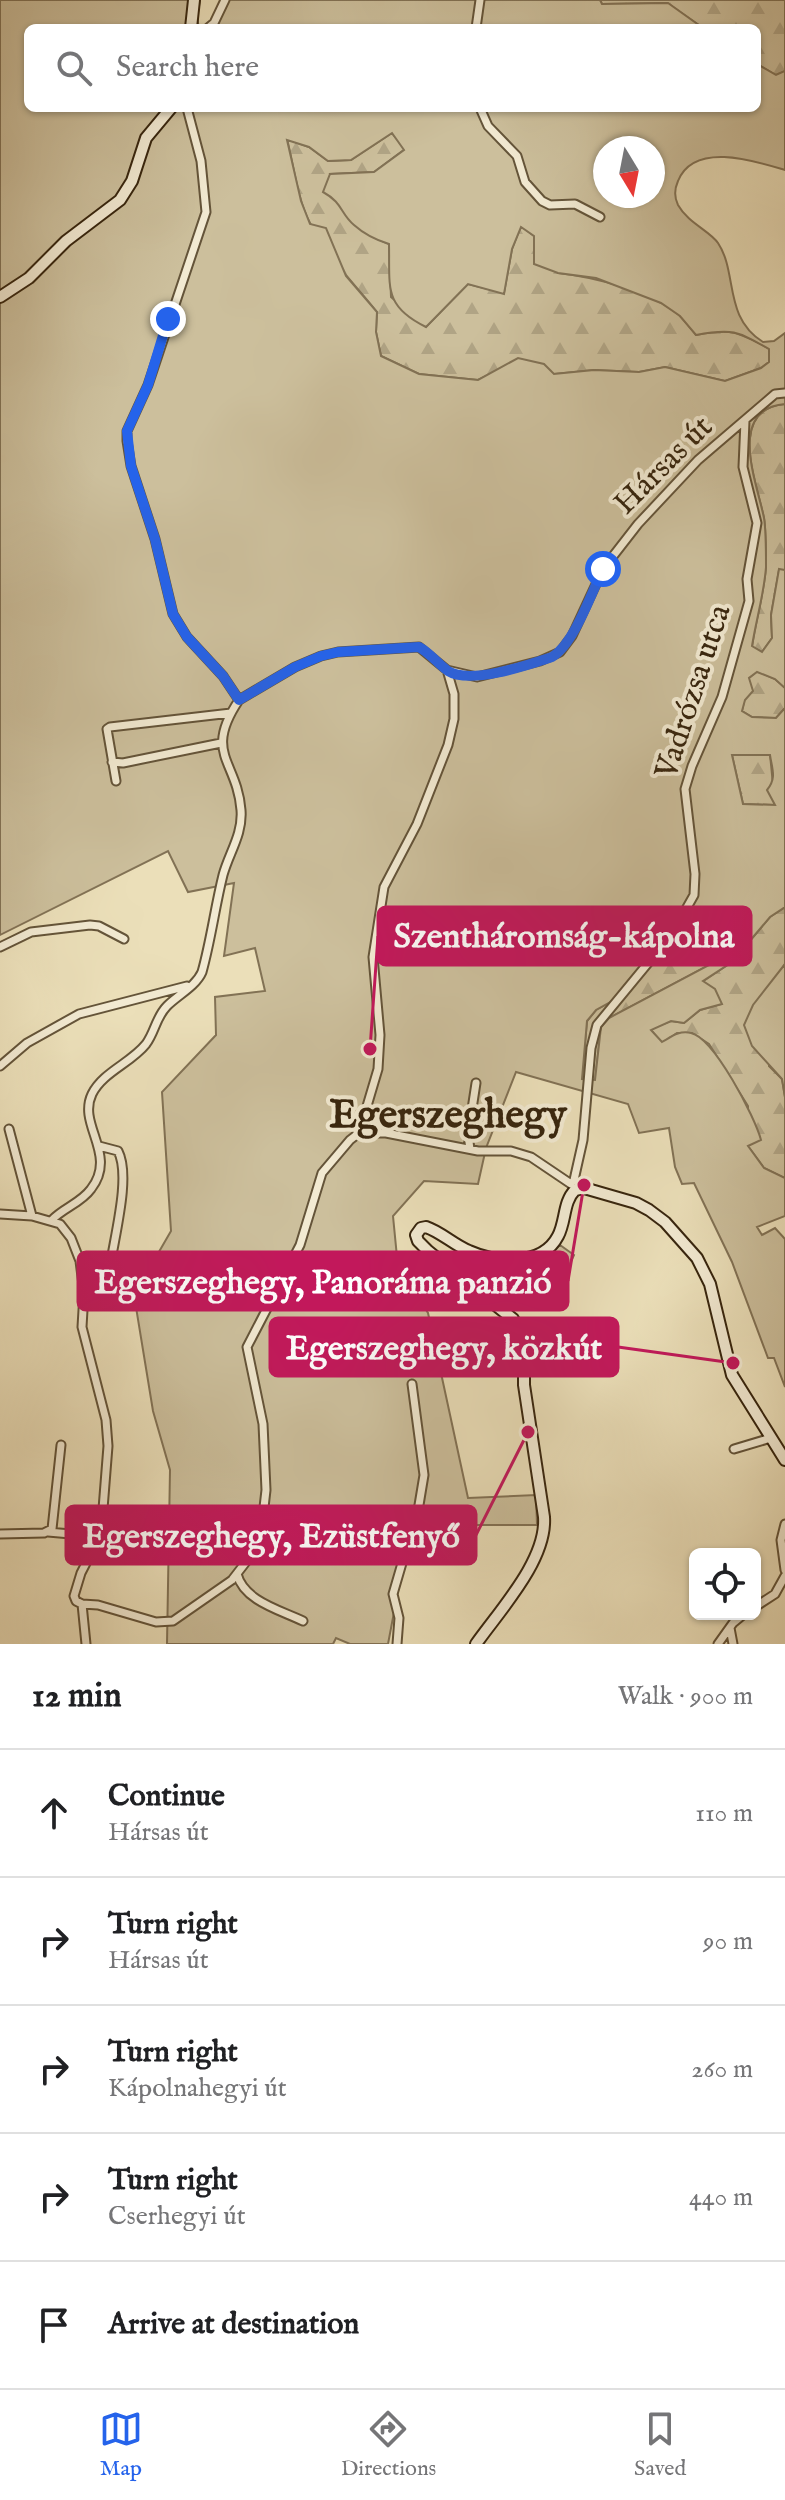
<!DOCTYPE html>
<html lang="en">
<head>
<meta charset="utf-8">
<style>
	body { margin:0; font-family:"IM FELL English",serif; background:#f6f6f6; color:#202124 }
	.controls { position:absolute; right:24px; bottom:24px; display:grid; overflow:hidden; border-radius:12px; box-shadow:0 2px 6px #0004 }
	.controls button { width:72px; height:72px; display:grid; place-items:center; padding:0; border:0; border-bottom:2px solid #e0e0e0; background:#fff; color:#202124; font:40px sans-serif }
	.compass { position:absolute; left:593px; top:136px; width:72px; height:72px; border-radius:50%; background:#fff; box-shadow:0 2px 6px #0004; rotate:170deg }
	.stop { position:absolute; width:24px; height:24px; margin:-18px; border:6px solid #2563eb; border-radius:50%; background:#fff }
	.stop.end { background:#2563eb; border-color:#fff; box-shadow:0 2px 8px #0008 }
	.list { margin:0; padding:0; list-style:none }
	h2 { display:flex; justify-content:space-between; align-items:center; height:104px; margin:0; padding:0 32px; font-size:34px }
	h2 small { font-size:26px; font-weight:400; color:#757577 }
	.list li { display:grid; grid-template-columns:52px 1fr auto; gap:24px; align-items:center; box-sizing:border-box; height:128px; padding:0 32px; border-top:2px solid #e0e0e0 }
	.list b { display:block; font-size:30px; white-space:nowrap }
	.list p { margin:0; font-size:26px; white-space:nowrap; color:#757577 }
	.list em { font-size:26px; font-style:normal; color:#757577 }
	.icon { flex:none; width:44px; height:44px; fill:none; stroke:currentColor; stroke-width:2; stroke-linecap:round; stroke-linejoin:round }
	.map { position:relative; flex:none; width:785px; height:1644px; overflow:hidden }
	.search { position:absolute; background:#fff; box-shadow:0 2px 6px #0004; left:24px; right:24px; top:24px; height:88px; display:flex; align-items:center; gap:20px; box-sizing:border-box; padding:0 28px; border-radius:12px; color:#757577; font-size:30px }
	.sheet { height:744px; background:#fff }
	nav { display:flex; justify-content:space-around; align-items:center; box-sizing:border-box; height:112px; border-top:2px solid #e0e0e0; background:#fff; font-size:22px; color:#757577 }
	nav a { display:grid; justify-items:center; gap:4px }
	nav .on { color:#2563eb }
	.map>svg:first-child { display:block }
	.forest { fill:url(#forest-firs); stroke:#827255; stroke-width:2 }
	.garden { fill:#ccbf9c; stroke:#827255; stroke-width:2; fill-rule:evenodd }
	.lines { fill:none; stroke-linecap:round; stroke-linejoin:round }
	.street-casing { stroke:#645439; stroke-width:11 }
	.secondary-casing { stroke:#37250e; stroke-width:14 }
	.street { stroke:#f2ead2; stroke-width:7 }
	.secondary { stroke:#f2ead2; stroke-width:10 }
	.route { stroke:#2563eb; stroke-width:10 }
	.labels { text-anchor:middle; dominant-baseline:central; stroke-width:8; stroke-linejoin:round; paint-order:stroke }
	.street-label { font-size:32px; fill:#37250e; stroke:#f2ead2 }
	.district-label { font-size:40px; font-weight:bold; fill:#37250e; stroke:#f2ead2 }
	.leader { fill:none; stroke:#c2185b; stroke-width:3 }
	.callout-dot { fill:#c2185b; stroke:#f2ead2; stroke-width:3 }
	.callout { fill:#c2185b; stroke:#c2185b; stroke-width:3 }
	.callout-label { font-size:34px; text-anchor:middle; font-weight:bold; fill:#fff }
</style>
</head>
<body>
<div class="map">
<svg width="785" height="1644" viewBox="0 0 785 1644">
	<defs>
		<pattern id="forest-firs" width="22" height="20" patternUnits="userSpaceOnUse" patternTransform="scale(2)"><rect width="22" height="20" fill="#ccbf9c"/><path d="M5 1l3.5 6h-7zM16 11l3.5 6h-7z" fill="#b0a485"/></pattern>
	</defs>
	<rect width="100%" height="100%" fill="#ebdfb9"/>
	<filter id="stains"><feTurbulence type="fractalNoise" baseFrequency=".0025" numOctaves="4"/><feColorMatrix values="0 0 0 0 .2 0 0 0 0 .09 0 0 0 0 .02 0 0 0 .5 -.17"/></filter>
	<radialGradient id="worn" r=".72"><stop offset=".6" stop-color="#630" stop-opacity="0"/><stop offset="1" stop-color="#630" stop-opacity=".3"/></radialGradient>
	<path class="forest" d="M600,0H785V71L776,75L757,64V28H703L667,3L602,4Z
		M392,133L405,149L374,172L330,174C340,212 351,230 389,244L391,297L426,327L468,284L504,293L512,249L521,226L534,236L558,273C594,277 651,291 679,315C685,321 691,329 696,335C732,328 738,332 770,349L769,362L761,368L725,381L665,367L639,372L594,370L554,374L497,371L478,380L419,374L381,356L376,332L377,312C354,283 326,256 310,223C297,198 294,166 287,139L309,147L328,161L351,160Z
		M785,404V570H779L771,615L772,638L762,652L752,647C756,620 764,594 766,567C766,554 766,530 764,518C757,483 726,409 785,404Z
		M757,671L775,679L785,688V708L776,718L752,717L742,711L749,678Z
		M732,755H770C772,772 773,788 775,805L743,804Z
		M785,907V964L775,979L769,1066L782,1079L785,1097V1178L764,1168L748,1146V1106L709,1044L692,1033H677L662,1043L650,1029L671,1021L684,1023L700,1010L721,1004L702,982L732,962L770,917Z
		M666,944L689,953L707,955L713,963L609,1018L601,1027L595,1081L582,1079L587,1021L596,1010L623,995Z
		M560,1245L574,1255L560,1285L549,1295L503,1298L492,1295L446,1259L454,1252C465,1253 474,1259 484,1263C512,1271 540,1265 560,1245Z"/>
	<path class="garden" d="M0,0H200L197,18L199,28L209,26L223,0H600L602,4L668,3L703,28H28V108H757V64L776,75L785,71V170C755,161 694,141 678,181C674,190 674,197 678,205C688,223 710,231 718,243C738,273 723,317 763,342L774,341L785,333V404C726,409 757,483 764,518C766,530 766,554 766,567C764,594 756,620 752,646L762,652L772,638L771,615L779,569L785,570V688L775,679L757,672L749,678L753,691L745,700L742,711L752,717L776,718L785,708V907L770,917L732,962L703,981L715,989L722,1004L700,1010L684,1023L671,1021L651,1030L662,1042C671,1037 679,1030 691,1033C714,1038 755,1117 761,1140L748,1146L764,1168L785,1178V1216L757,1227L762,1235L775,1228L785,1239V1387L774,1358H768L732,1262L694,1183L682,1184L675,1167L669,1128L639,1133L628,1104L516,1072L486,1148L478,1184L424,1181L393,1216L401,1298L418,1297L428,1313L468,1498L536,1495L537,1525H462L453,1550L406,1549L388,1644H350L336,1638L333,1644H167L170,1470L153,1411L134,1295L171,1231L162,1092L216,1035L215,997L265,991L255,948L224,956L234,883L188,892L168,851L0,935ZM392,133L404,150L374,172L330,174L323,192C343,203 340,213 354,225C364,234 376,240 389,244C390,287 383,306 426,327L468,284L504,294L512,249L521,227L534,236V264L558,273L596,278L661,303L680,316L696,335C732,328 737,331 769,349V362L761,368L725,381L665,367L639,372L594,370L554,374L544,364L518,358L478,380L419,374L381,356L376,332L377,312L346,276L326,228L310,224L301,201L287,140L309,147L328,161L351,160ZM605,148H653V196H605ZM732,755H770C772,769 777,778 767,790L775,805L743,804ZM666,944L689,953L707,955L713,963L609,1018L601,1027L595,1080L582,1079L587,1021L596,1010L623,995Z
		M785,964V1097L782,1079L752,1046L744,1025L753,1005Z"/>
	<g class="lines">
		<defs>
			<path id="street" d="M208,28L214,23L225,0
				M476,28L480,0
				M187,108L201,161L206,212L148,385L127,431V441L131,466L155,539L173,614L187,637L223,676L239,700
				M480,108L488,126L517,156L525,182L542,201L550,205L575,204L600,217
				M447,670L477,677L540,661L560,652L572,636L603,569L638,524L698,460L775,394L785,393
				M112,762L123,763L221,743
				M116,781L107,729L110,727L231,713
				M0,947L31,932L90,925L99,926L124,939
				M0,1066L27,1043L79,1014L187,986
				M9,1129L32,1216
				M99,1146L118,1151C132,1178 112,1244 109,1275
				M470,1149L468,1135L476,1083
				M0,1214L32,1216L60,1224L71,1238L80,1261L84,1293L82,1327L106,1420L108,1446L101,1534L81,1573L74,1596L76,1601L82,1604L86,1644
				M52,1220C63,1208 81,1203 91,1189C118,1154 77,1125 92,1094C103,1072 131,1063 146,1044C155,1032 156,1017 167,1006C178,995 196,986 202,972C211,940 215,907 223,875C229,853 243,834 241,810C237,760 203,754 239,700L295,667L321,656L338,652L419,647L447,670L454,694V719L448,745L417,824L384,887L373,957L380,1035L378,1069L359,1133
				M734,1449L771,1438
				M785,1524L781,1540L785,1570
				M48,1532L82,1535
				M0,1534L44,1533L52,1529L61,1445
				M237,1574C244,1601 280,1610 303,1621
				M82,1604L98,1605L156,1622L173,1621L232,1580L249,1558L263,1516L266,1490L263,1424L247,1347L300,1245L322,1173L350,1140L359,1133H386L478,1151H511L531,1157L571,1184L574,1180L583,1140L591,1048L597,1025L672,934L694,895L695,874L685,789L692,766L722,697L749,601L747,579L757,523L743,467L745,421
				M755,1607L775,1594L785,1576
				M730,1628L733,1644
				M397,1644L399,1618L393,1594L419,1505L424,1475L412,1384
				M718,1644L733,1623L744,1614"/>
			<path id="secondary" d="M191,28L194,0
				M0,297L29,278L66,241L120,200L132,181L146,138L171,108
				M575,1190L584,1188L636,1203L649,1210L665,1222L697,1258L710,1284L732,1375L785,1460
				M476,1644C500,1610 547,1560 544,1517L524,1385V1343L522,1334L513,1319L428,1251L418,1241L416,1235L421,1228L426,1227C441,1232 454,1245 469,1251C496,1263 542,1267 558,1236C566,1221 563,1202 575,1190"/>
		</defs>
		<use href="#street" class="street-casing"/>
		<use href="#secondary" class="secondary-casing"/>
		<use href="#street" class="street"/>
		<use href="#secondary" class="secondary"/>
	</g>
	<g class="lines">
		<path class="route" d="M168,319L148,385L127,431L131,466L155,539L173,614L187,637L223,676L239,700L295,667L321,656L338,652L419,647C430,653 438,664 448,671C470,685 528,665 552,657C574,644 591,594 603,569"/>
	</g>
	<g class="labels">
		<g class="street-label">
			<text transform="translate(664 466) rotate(-45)">Hársas út</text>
			<text transform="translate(694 692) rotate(-72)">Vadrózsa utca</text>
		</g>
		<g class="district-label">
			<text x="448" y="1116">Egerszeghegy</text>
		</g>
	</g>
	<path class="leader" d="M370 1049L378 936M584 1185L568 1281M733 1363L618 1347M528 1432L476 1535"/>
	<g class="callout-dot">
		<circle cx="370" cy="1049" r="8"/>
		<circle cx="584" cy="1185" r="8"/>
		<circle cx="733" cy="1363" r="8"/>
		<circle cx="528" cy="1432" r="8"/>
	</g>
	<g class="callout">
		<rect x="378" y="907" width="373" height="58" rx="8"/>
		<rect x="78" y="1252" width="490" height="58" rx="8"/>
		<rect x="270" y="1318" width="348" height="58" rx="8"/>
		<rect x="66" y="1506" width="410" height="58" rx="8"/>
	</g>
	<g class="callout-label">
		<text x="564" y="947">Szentháromság-kápolna</text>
		<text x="323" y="1293">Egerszeghegy, Panoráma panzió</text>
		<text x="444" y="1359">Egerszeghegy, közkút</text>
		<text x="271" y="1547">Egerszeghegy, Ezüstfenyő</text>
	</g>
	<rect width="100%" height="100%" filter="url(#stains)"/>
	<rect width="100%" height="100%" fill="url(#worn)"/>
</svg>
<div class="controls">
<button><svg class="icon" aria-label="locate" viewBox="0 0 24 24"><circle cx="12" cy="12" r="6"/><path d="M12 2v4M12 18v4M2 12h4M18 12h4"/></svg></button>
</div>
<svg class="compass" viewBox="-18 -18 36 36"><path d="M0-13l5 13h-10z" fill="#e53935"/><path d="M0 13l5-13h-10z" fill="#757577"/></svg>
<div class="stop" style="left:603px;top:569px"></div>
<div class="stop end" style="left:168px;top:319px"></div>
<div class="search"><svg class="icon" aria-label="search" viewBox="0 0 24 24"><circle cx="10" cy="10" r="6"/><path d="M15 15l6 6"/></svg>Search here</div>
</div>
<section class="sheet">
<h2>12 min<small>Walk · 900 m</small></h2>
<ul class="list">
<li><svg class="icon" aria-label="ahead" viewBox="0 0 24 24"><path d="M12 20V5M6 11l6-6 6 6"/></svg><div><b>Continue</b><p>Hársas út</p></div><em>110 m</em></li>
<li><svg class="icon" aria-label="right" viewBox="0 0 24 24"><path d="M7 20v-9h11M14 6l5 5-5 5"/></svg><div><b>Turn right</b><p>Hársas út</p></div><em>90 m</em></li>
<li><svg class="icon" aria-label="right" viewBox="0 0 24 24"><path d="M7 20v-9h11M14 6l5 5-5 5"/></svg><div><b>Turn right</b><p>Kápolnahegyi út</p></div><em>260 m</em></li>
<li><svg class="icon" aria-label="right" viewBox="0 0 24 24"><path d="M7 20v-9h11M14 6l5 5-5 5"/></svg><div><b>Turn right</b><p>Cserhegyi út</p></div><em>440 m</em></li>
<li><svg class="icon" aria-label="arrive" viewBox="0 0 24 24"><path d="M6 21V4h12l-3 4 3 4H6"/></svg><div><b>Arrive at destination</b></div></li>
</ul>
</section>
<nav>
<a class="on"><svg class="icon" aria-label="map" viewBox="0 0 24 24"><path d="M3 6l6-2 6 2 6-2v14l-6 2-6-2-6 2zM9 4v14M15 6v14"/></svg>Map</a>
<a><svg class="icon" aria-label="directions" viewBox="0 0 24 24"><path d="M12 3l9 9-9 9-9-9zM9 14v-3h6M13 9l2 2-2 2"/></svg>Directions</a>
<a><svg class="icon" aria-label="saved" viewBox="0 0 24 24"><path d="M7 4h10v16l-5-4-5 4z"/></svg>Saved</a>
</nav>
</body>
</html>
